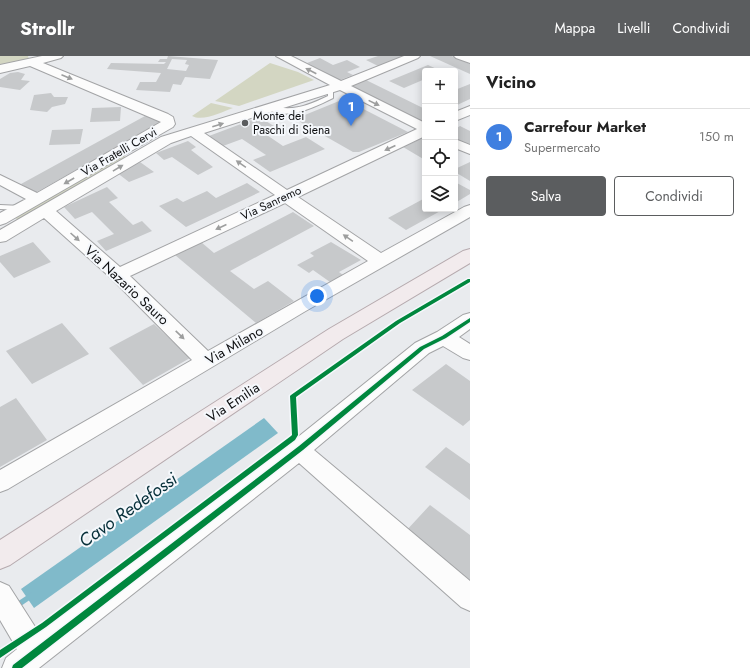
<!DOCTYPE html>
<html lang="it">
<head>
<meta charset="utf-8">
<style>
	body { margin:0; font-family:Jost,sans-serif; background:#f2f2f2; color:#222 }
	.controls { position:absolute; right:12px; top:12px; display:grid; overflow:hidden; border-radius:4px; box-shadow:0 2px 10px #0003 }
	.controls button { width:36px; height:36px; display:grid; place-items:center; padding:0; border:0; border-bottom:1px solid #e0e0e0; background:#fff; color:#222; font:20px sans-serif }
	.you { position:absolute; left:317px; top:240px; width:14px; height:14px; margin:-10px; border:3px solid #fff; border-radius:50%; background:#1a73e8; box-shadow:0 0 0 6px #1a73e833 }
	.badge { display:grid; place-items:center; width:26px; height:26px; border-radius:50%; background:#5b5d5f; color:#fff; font-size:13px; font-weight:700 }
	.pin { position:absolute; translate:-50% -33px; filter:drop-shadow(0 1px 2px #0008) }
	.pin::after { content:''; position:absolute; top:21px; width:14px; height:12px; background:inherit; clip-path:polygon(0 0,100% 0,50% 100%) }
	.list { margin:0; padding:0; list-style:none }
	h2 { display:flex; justify-content:space-between; align-items:center; height:52px; margin:0; padding:0 16px; font-size:17px }
	h2 small { font-size:13px; font-weight:400; color:#767676 }
	.list li { display:grid; grid-template-columns:26px 1fr auto; gap:12px; align-items:center; box-sizing:border-box; height:56px; padding:0 16px; border-top:1px solid #e0e0e0 }
	.list b { display:block; font-size:15px; white-space:nowrap }
	.list p { margin:0; font-size:13px; white-space:nowrap; color:#767676 }
	.list em { font-size:13px; font-style:normal; color:#767676 }
	.actions { display:flex; gap:8px; padding:12px 16px }
	.actions a { flex:1; padding:9px 0; border:1px solid #5b5d5f; border-radius:4px; text-align:center; font-size:14px; color:#5b5d5f }
	.actions .main { background:#5b5d5f; color:#fff }
	.icon { flex:none; width:22px; height:22px; fill:none; stroke:currentColor; stroke-width:2; stroke-linecap:round; stroke-linejoin:round }
	.map { position:relative; flex:none; width:470px; height:612px; overflow:hidden }
	header { display:flex; align-items:center; gap:24px; box-sizing:border-box; height:56px; padding:0 20px; background:#5b5d5f; color:#fff }
	header strong { font-size:19px }
	nav { display:flex; gap:22px; margin-inline-start:auto; font-size:14px }
	main { display:flex }
	aside { flex:1; background:#fff }
	.map>svg:first-child { display:block }
	.green { fill:#d3d6c2 }
	.water { fill:#80baca }
	.lines { fill:none; stroke-linecap:round; stroke-linejoin:round }
	.stream { fill:#80baca; fill-rule:evenodd }
	.building { fill:#c7c9cb; fill-rule:evenodd }
	.lane-casing { stroke:#a3a4a6; stroke-width:2 }
	.street-casing { stroke:#a3a4a6; stroke-width:2 }
	.primary-casing { stroke:#b6aaae; stroke-width:2 }
	.lane { fill:#fcfcfc; fill-rule:evenodd }
	.street { fill:#fcfcfc; fill-rule:evenodd }
	.primary { fill:#f2ebed; fill-rule:evenodd }
	.cycleway-casing { stroke:#f5f8fc; stroke-width:3 }
	.cycleway { fill:#00873e; fill-rule:evenodd }
	.oneway { fill:#9d9e9e }
	.poi-dot { fill:#5b5d5f; stroke:#f5f8fc; stroke-width:1.5 }
	.labels { text-anchor:middle; dominant-baseline:central; stroke-width:4; stroke-linejoin:round; paint-order:stroke }
	.far-poi-label { font-size:12px; fill:#0f1012; stroke:#f5f8fc; text-anchor:start }
	.far-street-label { font-size:12px; fill:#0f1012; stroke:#f5f8fc }
	.street-label { font-size:14px; fill:#0f1012; stroke:#f5f8fc }
	.near-water-label { font-size:18px; font-style:italic; fill:#07303a; stroke:#f5f8fc }
</style>
</head>
<body>
<header>
<strong>Strollr</strong>
<nav><a>Mappa</a><a>Livelli</a><a>Condividi</a></nav>
</header>
<main>
<div class="map">
<svg width="470" height="612" viewBox="0 0 470 612">
	<rect width="100%" height="100%" fill="#e9ebee"/>
	<path class="green" d="M0,0H28L29,3L0,10Z
		M270,7L298,16L314,24L239,50L215,45Z
		M211,47L233,52C222,56 203,66 192,60Z
		M123,98L126,102L19,164L15,162Z"/>
	<path class="water" d="M264,362L278,377L34,552L21,533Z"/>
	<g class="lines">
		<path class="stream" d="M32,536L34,537L35,539L34,541L18,552L16,553L14,552L13,550L14,548Z"/>
	</g>
	<path class="building" d="M168,0L218,4L210,23L185,21L181,29L173,28L170,36L136,34L140,26H156L161,17L107,13L111,7L164,8L166,6H158L160,3H167ZM172,3L187,4L185,8L189,9L186,15L167,13Z
		M378,0H404L378,10L366,4Z
		M430,0H452L470,8V18Z
		M320,2L333,9L347,4L360,11L347,16L353,19L340,24L307,7Z
		M428,9L441,15H425V23L404,32L389,25Z
		M18,16L25,18L21,24L30,25L20,34L0,31V23L10,17Z
		M366,24L425,53V63L422,65L352,30Z
		M470,28V43L455,50V34Z
		M51,37L54,41H68L65,48L52,51L47,56L30,54L34,39Z
		M344,43L408,76L359,96H353L295,63Z
		M121,51L120,65L90,66L92,52Z
		M145,60L161,66L35,137L21,128Z
		M259,61L274,70L261,75L283,90L306,81L325,93L270,116L253,104L266,99L242,83L223,90L209,80Z
		M460,70L470,75V90L455,82V73Z
		M83,73L80,88L49,89L52,74Z
		M425,81V104L403,91Z
		M188,85L196,91L191,94L213,111L198,119L172,101L164,104L156,97Z
		M140,106L154,116L129,126L116,116Z
		M470,106V125L455,116V113Z
		M455,126L470,134V138L455,147Z
		M247,127L260,136L186,171L159,150L177,142L183,146L207,135L216,142Z
		M107,131L118,142L109,146L133,169L142,165L152,175L106,195L97,185L114,178L92,156L75,163L64,151Z
		M425,142V153H444L406,174L388,162Z
		M293,156L314,170L230,215L254,233L268,225L294,245L256,267L175,199L201,186L214,197Z
		M33,186L51,206L14,222L0,206V200Z
		M331,186L361,204L339,216L343,219L330,226L313,214L309,217L297,209L314,200L310,197Z
		M62,267L89,298L32,328L6,295Z
		M154,268L190,302L143,329L109,292Z
		M446,308L470,325V364L463,370L412,334Z
		M16,342L47,384L0,411V351Z
		M446,391L470,408V444L425,411Z
		M430,449L470,479V528L405,476Z"/>
	<g class="lines">
		<defs>
			<path id="lane" d="M325,33H329L333,36V42C315,51 285,66 266,52L269,50C294,55 305,51 328,40V38L324,34Z
				M0,149L22,150L26,152L22,154L0,153Z"/>
			<path id="street" d="M42,0H63L61,2L43,7L168,58L173,61L175,68L173,71L6,167L0,169V157L26,143L0,129V119L37,137L161,66L30,10L0,17V9Z
				M276,0H291L341,25L404,0H420L418,2L351,30L425,67V80L298,141L381,197L464,151L470,149V161L304,256L8,433L0,436V414L192,304L112,223L44,162L6,185L0,186V174L161,81L330,29ZM340,34L417,73L287,134L204,77ZM191,80L275,139L120,211L56,155L171,87ZM285,147L368,205L208,295L130,220Z
				M454,0H470V7L456,2Z
				M470,50V59L455,65V56Z
				M455,83L470,89V98L455,92Z
				M470,257V273L459,281L470,288V304L463,302L443,290L429,297L314,394L470,525V555L461,551L299,407L39,612H2L6,602L17,593L0,564V526L9,530L39,577L293,385L415,287L437,276L463,259Z"/>
			<path id="primary" d="M470,193V207L343,283L10,509L0,513V484L329,273L463,195Z"/>
		</defs>
		<use href="#lane" class="lane-casing"/>
		<use href="#street" class="street-casing"/>
		<use href="#primary" class="primary-casing"/>
		<use href="#lane" class="lane"/>
		<use href="#street" class="street"/>
		<use href="#primary" class="primary"/>
		<defs>
			<path id="cycleway" d="M468,223H470V226L400,267L296,341L298,379L295,384L46,571L0,602V594L42,567L291,380L292,379L290,340L291,339L396,265Z
				M470,262V266L446,282L424,293L303,394L22,612H12L13,609L299,390L420,291L442,280Z"/>
		</defs>
		<use href="#cycleway" class="cycleway-casing"/>
		<use href="#cycleway" class="cycleway"/>
	</g>
	<defs><path id="oneway-solid" d="M-6-.8H1V-3.2L6.5 0L1 3.2V.8H-6Z"/></defs>
	<g class="oneway">
		<use href="#oneway-solid" transform="translate(311 15) rotate(-153)"/>
		<use href="#oneway-solid" transform="translate(67 21) rotate(23)"/>
		<use href="#oneway-solid" transform="translate(374 47) rotate(26)"/>
		<use href="#oneway-solid" transform="translate(218 69) rotate(-18)"/>
		<use href="#oneway-solid" transform="translate(390 92) rotate(155)"/>
		<use href="#oneway-solid" transform="translate(241 108) rotate(-145)"/>
		<use href="#oneway-solid" transform="translate(118 112) rotate(-31)"/>
		<use href="#oneway-solid" transform="translate(69 125) rotate(150)"/>
		<use href="#oneway-solid" transform="translate(221 171) rotate(155)"/>
		<use href="#oneway-solid" transform="translate(75 181) rotate(42)"/>
		<use href="#oneway-solid" transform="translate(348 182) rotate(-145)"/>
		<use href="#oneway-solid" transform="translate(180 279) rotate(44)"/>
	</g>
	<circle class="poi-dot" cx="245" cy="67" r="4"/>
	<g class="labels">
		<g class="far-poi-label">
			<text x="253" y="60">Monte dei<tspan x="253" dy="14">Paschi di Siena</tspan></text>
		</g>
		<g class="far-street-label">
			<text transform="translate(119 96) rotate(-30)">Via Fratelli Cervi</text>
			<text transform="translate(271 147) rotate(-25)">Via Sanremo</text>
		</g>
		<g class="street-label">
			<text transform="translate(127 229) rotate(43)">Via Nazario Sauro</text>
			<text transform="translate(234 289) rotate(-30)">Via Milano</text>
			<text transform="translate(233 346) rotate(-33)">Via Emilia</text>
		</g>
		<g class="near-water-label">
			<text transform="translate(128 454) rotate(-35)">Cavo Redefossi</text>
		</g>
	</g>
</svg>
<div class="controls">
<button>+</button>
<button>−</button>
<button><svg class="icon" aria-label="locate" viewBox="0 0 24 24"><circle cx="12" cy="12" r="6"/><path d="M12 2v4M12 18v4M2 12h4M18 12h4"/></svg></button>
<button><svg class="icon" aria-label="layers" viewBox="0 0 24 24"><path d="M12 4l9 5-9 5-9-5zM3 14l9 5 9-5"/></svg></button>
</div>
<div class="you"></div>
<div class="pin badge" style="left:351px;top:70px;background:#3f7fe0">1</div>
</div>
<aside>
<h2>Vicino<small></small></h2>
<ul class="list">
<li><span class="badge" style="background:#3f7fe0">1</span><div><b>Carrefour Market</b><p>Supermercato</p></div><em>150 m</em></li>
</ul>
<div class="actions"><a class="main">Salva</a><a>Condividi</a></div>
</aside>
</main>
</body>
</html>
